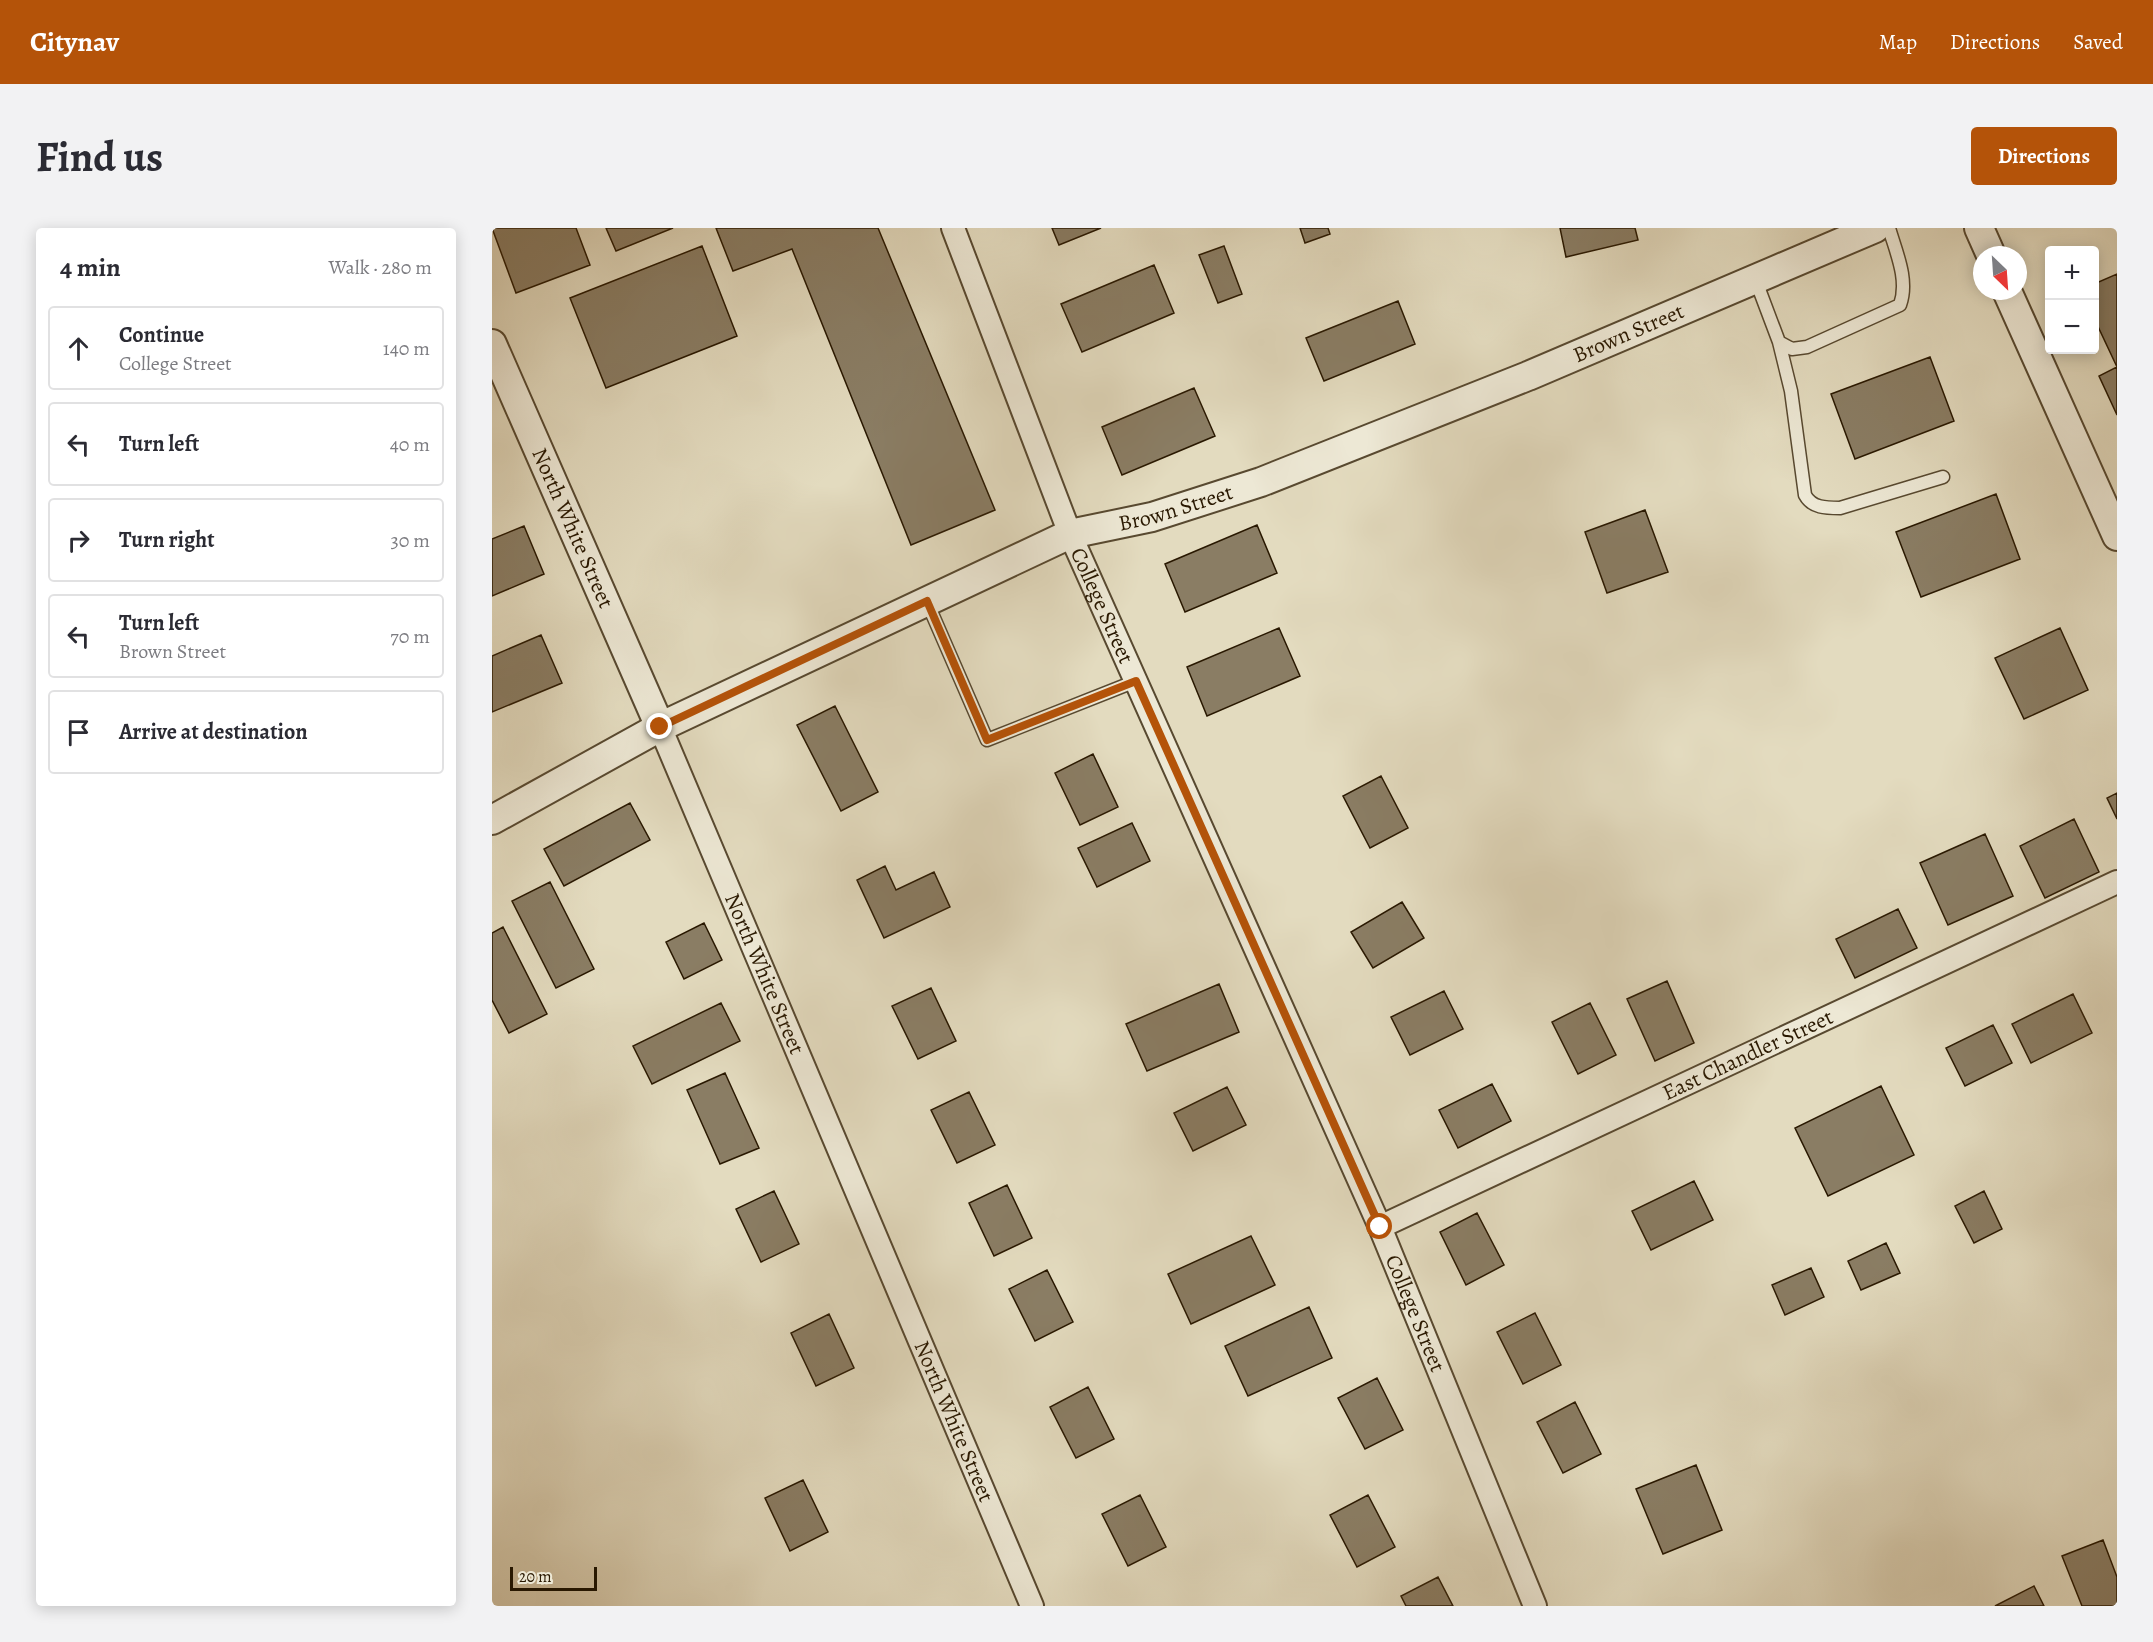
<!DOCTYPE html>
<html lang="en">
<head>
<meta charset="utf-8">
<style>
	body { margin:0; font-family:Alegreya,serif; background:#f2f2f3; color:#2b2b33 }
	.controls { position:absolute; right:18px; top:18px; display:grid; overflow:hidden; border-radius:6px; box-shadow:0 3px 15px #0003 }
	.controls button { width:54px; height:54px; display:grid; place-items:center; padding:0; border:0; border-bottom:2px solid #e1e1e2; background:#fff; color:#2b2b33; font:30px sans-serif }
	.compass { position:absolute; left:1481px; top:18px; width:54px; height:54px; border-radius:50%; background:#fff; box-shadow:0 3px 15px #0003; rotate:155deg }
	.scale { position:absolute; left:18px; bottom:15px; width:87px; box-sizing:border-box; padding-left:6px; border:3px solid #291801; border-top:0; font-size:16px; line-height:21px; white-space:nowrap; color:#291801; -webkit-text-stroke:4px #ede8d5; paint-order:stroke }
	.stop { position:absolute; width:18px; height:18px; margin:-14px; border:4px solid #b45309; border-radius:50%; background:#fff }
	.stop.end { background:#b45309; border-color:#fff; box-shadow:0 2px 6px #0008 }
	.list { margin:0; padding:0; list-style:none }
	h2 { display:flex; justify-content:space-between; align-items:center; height:78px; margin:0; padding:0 24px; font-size:26px }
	h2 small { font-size:20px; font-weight:400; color:#7c7c81 }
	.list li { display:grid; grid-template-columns:39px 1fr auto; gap:18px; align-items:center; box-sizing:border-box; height:84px; margin:0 12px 12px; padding:0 12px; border:2px solid #e1e1e2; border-radius:6px }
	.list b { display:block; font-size:22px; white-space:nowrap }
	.list p { margin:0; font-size:20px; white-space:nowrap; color:#7c7c81 }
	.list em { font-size:20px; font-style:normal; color:#7c7c81 }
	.icon { flex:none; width:33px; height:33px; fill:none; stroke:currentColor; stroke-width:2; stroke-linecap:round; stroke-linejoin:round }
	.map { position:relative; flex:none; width:1625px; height:1378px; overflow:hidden; border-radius:6px }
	header { display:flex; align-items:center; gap:36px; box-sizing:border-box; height:84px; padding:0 30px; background:#b45309; color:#fff }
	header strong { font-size:28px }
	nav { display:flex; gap:33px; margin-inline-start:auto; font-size:21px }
	.intro { display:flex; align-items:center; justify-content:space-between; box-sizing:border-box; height:144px; padding:0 36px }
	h1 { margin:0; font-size:42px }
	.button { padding:15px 27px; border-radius:6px; background:#b45309; color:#fff; font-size:21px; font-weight:700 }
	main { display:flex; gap:36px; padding:0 36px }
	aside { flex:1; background:#fff; border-radius:6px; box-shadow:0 3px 15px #0003 }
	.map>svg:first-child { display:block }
	.building { fill:#8a7d64; stroke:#291801; stroke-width:1.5 }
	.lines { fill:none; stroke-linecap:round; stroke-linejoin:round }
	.service-casing { stroke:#584930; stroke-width:15 }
	.minor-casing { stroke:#584930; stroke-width:26 }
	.tertiary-casing { stroke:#584930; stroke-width:32 }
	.service { stroke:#ede8d5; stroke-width:12 }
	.minor { stroke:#ede8d5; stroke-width:22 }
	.tertiary { stroke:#ede8d5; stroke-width:28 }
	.route { stroke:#b45309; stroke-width:8 }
	.labels { text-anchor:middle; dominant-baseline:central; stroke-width:5; stroke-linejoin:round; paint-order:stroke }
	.street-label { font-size:22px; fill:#291801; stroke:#ede8d5 }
</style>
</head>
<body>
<header>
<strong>Citynav</strong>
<nav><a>Map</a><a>Directions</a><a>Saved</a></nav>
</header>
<div class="intro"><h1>Find us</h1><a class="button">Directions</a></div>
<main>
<aside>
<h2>4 min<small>Walk · 280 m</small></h2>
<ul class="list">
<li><svg class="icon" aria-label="ahead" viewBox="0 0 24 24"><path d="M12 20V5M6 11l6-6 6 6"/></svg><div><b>Continue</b><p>College Street</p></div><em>140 m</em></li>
<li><svg class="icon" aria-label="left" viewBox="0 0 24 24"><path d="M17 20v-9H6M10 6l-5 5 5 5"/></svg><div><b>Turn left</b></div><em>40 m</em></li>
<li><svg class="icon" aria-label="right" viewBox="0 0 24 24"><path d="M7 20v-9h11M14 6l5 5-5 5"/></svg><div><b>Turn right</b></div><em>30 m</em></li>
<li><svg class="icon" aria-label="left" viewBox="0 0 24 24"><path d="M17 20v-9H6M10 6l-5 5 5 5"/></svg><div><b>Turn left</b><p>Brown Street</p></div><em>70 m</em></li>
<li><svg class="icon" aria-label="arrive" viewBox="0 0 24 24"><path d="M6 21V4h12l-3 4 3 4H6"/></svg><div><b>Arrive at destination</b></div></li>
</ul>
</aside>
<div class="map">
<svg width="1625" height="1378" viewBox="0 0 1625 1378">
	<rect width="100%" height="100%" fill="#e3dbbf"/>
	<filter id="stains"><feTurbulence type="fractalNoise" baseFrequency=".00333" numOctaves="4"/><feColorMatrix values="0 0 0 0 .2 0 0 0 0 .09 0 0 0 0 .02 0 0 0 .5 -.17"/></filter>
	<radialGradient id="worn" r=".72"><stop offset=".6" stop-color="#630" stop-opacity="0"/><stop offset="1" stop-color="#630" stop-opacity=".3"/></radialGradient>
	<path class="building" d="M0,0H84L98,37L24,65Z
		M114,0H181L124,23Z
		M224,0H386L503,282L419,317L300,21L241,43Z
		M560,0H609L567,17Z
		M808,0H836L838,6L813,15Z
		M1068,0H1143L1146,12L1074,29Z
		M210,18L245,108L114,160L78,70Z
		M732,18L750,66L726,75L707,27Z
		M662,37L682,85L590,124L569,76Z
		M1625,46V187L1607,148L1625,139L1602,90V56Z
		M906,73L923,116L832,153L814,110Z
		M1438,129L1462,193L1363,231L1339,166Z
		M702,160L723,208L630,247L610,199Z
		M1504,266L1528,331L1429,369L1404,304Z
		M1153,282L1176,344L1115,365L1093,304Z
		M765,297L785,345L693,384L673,336Z
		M32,298L52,346L0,368V311Z
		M787,400L808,448L715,488L695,439Z
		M1568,400L1596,462L1532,491L1503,430Z
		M49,407L70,455L0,484V428Z
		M343,478L386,564L349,583L305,497Z
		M601,526L626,579L588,597L563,545Z
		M889,548L916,600L878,620L851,568Z
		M1625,565V591L1615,570Z
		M138,575L158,612L72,658L52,621Z
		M1582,591L1607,644L1553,670L1528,618Z
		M640,595L658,633L605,659L586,620Z
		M1493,606L1521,668L1456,697L1428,635Z
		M393,638L404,662L442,644L458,679L392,710L365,652Z
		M58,654L102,741L64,760L20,673Z
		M910,674L932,710L881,740L859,704Z
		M1406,681L1425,720L1363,750L1344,711Z
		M212,695L230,732L192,751L174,714Z
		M11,699L55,786L17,805L0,772V705Z
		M1175,753L1202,815L1163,833L1135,771Z
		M727,756L747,804L655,843L634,796Z
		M439,760L464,813L426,831L400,778Z
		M952,763L971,801L918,827L899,789Z
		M1581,766L1600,805L1539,835L1520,796Z
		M229,775L248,813L160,856L141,818Z
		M1098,775L1124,827L1086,846L1060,794Z
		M1501,797L1520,835L1473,858L1454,820Z
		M233,845L267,920L228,936L195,862Z
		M1000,856L1019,893L966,920L947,882Z
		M1389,858L1422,927L1336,968L1303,900Z
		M735,859L754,897L701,923L682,885Z
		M477,864L503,917L465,935L439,882Z
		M1202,953L1221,992L1159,1022L1140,983Z
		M515,957L540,1010L502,1028L477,975Z
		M282,963L307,1016L269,1034L244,981Z
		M1492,963L1510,1001L1482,1015L1463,978Z
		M985,985L1012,1037L974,1057L948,1004Z
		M759,1008L783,1057L699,1096L676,1046Z
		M1394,1015L1408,1045L1369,1062L1356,1033Z
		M1319,1040L1332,1069L1293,1087L1280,1057Z
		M555,1042L581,1094L543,1113L517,1061Z
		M817,1079L840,1130L756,1168L733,1118Z
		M1043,1085L1069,1137L1031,1156L1005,1104Z
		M337,1086L362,1140L324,1158L299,1105Z
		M885,1150L911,1202L873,1221L846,1170Z
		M596,1159L622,1211L584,1230L558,1179Z
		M1083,1174L1109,1226L1071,1245L1045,1194Z
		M1204,1237L1230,1302L1171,1326L1144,1261Z
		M311,1252L336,1304L298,1323L273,1270Z
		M648,1267L674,1319L636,1338L610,1286Z
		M876,1267L903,1319L865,1339L838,1287Z
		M1611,1312L1625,1349V1378H1590L1570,1328Z
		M946,1349L961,1378H914L909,1368Z
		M1542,1358L1552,1378H1503Z"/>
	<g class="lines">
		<defs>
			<path id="service" d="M1264,53L1287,114L1299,163L1313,267C1320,280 1334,280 1348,280L1451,249
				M1287,114L1300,121L1315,119L1408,77C1417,52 1404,24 1397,0
				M435,374L495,512L644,453"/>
			<g id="minor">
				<path id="s1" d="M461,0L578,306L888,999L1043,1378"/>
				<path id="s2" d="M168,499L540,1378"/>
				<path id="s3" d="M888,999L1625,654"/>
			</g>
			<g id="tertiary">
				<path d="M1487,0L1499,27"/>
				<path d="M1515,63L1625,308"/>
				<path id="s4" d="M0,116L168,499"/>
				<path id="s5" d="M0,592L168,499L578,306L660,289L769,254L1036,148L1383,0"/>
			</g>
		</defs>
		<use href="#service" class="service-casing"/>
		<use href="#minor" class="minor-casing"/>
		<use href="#tertiary" class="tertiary-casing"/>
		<use href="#service" class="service"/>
		<use href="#minor" class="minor"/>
		<use href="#tertiary" class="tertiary"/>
	</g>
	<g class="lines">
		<path class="route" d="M168,499L435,373L495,512L644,453L888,999"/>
	</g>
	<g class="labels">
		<g class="street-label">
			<text stroke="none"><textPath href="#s5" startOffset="1240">Brown Street</textPath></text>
			<text stroke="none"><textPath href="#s5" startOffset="754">Brown Street</textPath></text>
			<text stroke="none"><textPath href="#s4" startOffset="201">North White Street</textPath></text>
			<text stroke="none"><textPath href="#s1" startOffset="406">College Street</textPath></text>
			<text stroke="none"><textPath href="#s2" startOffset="268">North White Street</textPath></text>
			<text stroke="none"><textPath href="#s3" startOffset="406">East Chandler Street</textPath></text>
			<text stroke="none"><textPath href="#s1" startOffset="1180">College Street</textPath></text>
			<text stroke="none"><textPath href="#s2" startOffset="754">North White Street</textPath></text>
		</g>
	</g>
	<rect width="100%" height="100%" filter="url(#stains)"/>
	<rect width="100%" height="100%" fill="url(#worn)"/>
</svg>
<div class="controls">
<button>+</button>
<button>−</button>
</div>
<svg class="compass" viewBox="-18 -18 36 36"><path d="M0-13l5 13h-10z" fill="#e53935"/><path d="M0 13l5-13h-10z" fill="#7c7c81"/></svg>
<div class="scale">20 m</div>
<div class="stop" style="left:888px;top:999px"></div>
<div class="stop end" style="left:168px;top:499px"></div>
</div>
</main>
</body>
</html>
